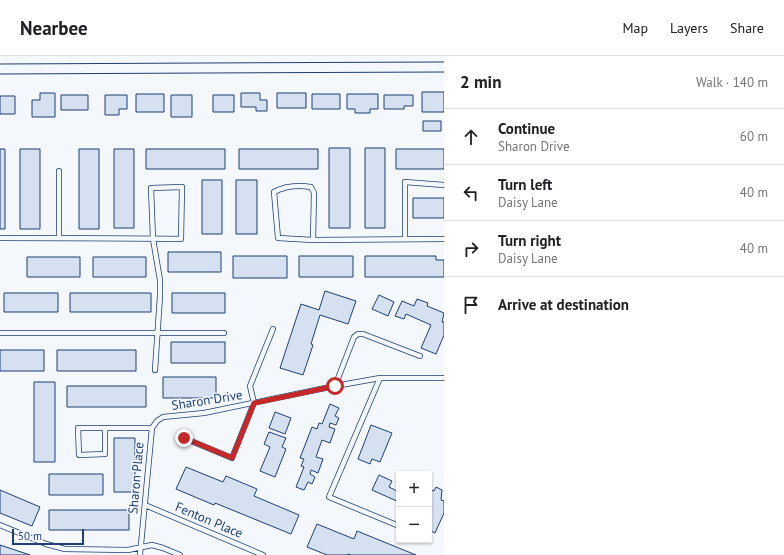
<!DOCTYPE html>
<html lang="en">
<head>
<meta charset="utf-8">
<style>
	body { margin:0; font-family:"PT Sans",sans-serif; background:#f6f6f6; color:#202124 }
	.controls { position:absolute; right:12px; bottom:12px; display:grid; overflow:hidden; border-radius:0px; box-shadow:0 1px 3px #0004 }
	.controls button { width:36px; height:36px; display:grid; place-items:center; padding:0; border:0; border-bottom:1px solid #e0e0e0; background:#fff; color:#202124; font:20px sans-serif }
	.scale { position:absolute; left:12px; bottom:10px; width:72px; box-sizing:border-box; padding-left:4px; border:2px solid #1d3f73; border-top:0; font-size:11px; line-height:14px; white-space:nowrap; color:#1d3f73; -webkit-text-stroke:3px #f4f7fb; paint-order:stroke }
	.stop { position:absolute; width:12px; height:12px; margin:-9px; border:3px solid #c62828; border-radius:50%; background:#fff }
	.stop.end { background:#c62828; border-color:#fff; box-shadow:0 1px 4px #0008 }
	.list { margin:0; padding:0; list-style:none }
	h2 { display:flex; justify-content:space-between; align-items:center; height:52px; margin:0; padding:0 16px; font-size:17px }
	h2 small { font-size:13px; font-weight:400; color:#757577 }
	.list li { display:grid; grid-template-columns:26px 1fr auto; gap:12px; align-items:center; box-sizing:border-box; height:56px; padding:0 16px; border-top:1px solid #e0e0e0 }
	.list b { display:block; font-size:15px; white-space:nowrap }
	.list p { margin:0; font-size:13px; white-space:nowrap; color:#757577 }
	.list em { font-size:13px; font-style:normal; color:#757577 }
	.icon { flex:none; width:22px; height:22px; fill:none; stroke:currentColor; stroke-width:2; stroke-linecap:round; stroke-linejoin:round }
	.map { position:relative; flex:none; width:444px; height:499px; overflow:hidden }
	header { display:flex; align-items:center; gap:24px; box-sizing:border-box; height:56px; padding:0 20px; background:#fff; border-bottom:1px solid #e0e0e0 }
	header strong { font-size:19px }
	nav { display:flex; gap:22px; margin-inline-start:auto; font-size:14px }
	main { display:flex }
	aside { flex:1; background:#fff }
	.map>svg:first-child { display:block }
	.building { fill:#d5e0f0; stroke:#1d3f73 }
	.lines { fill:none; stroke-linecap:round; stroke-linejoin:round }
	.service-casing { stroke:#1d3f73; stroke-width:6 }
	.minor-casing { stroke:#1d3f73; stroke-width:11 }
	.service { stroke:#f4f7fb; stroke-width:4.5 }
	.minor { stroke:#f4f7fb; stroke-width:9 }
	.route { stroke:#c62828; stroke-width:5 }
	.labels { text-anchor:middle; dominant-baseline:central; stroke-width:3; stroke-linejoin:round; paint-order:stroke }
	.street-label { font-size:13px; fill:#1d3f73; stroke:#f4f7fb }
</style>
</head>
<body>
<header>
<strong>Nearbee</strong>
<nav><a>Map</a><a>Layers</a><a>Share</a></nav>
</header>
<main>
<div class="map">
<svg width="444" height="499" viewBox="0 0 444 499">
	<rect width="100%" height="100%" fill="#f4f7fb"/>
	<path class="building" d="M422,36H444V56H422Z
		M40,37H55V61H32V44H40Z
		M241,37H260V44H267V55H256V51H241Z
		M277,37H306V52H277Z
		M136,38H164V56H136Z
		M312,38H340V53H312Z
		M347,38H378V53H370V57H355V53H347Z
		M61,39H88V54H61Z
		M105,39H127V53H119V59H105Z
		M171,39H192V61H171Z
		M213,39H234V56H213Z
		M384,39H413V50H404V53H384Z
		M0,40H15V58H0Z
		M423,65H441V75H423Z
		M329,92H350V172H329Z
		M365,92H385V172H365Z
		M0,93H5V173H0Z
		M20,93H40V173H20Z
		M79,93H99V173H79Z
		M114,93H134V172H114Z
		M146,93H225V113H146Z
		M239,93H318V113H239Z
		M396,93H444V113H396Z
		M202,124H222V178H202Z
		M236,124H257V178H236Z
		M413,142H444V162H413Z
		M168,196H221V216H168Z
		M233,200H287V222H233Z
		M299,200H353V221H299Z
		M365,200H436V204H444V221H365Z
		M27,201H80V221H27Z
		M93,201H146V221H93Z
		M325,235L356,245L348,268L320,259L311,288L313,289L303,319L280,312L301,248L319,254Z
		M4,237H58V256H4Z
		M70,237H151V256H70Z
		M172,237H225V257H172Z
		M379,239L394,246L388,260L372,253Z
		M417,243L428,247L427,250L444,257L442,266H444V279L436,298L421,292L431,269L406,258L404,263L395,260L402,245L414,250Z
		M171,286H225V307H171Z
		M0,294H44V315H0Z
		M57,294H136V315H57Z
		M163,321H216V342H163Z
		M34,326H55V406H34Z
		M67,330H146V351H67Z
		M330,348L339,352L335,360L339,362L336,369L330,367L329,371L335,373L330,387L322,384L316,401L323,403L318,417L311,414L310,418L315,421L312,428L308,426L304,434L296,431L304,411L301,410L304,403L300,402L312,371L317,373L319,367L322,368Z
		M275,356L291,362L285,378L269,372Z
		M371,369L392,377L380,406L372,403L370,408L358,403Z
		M269,376L286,382L282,391L286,393L275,421L260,415L270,391L264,388Z
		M114,382H135V436H114Z
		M186,411L223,426L226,420L257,433L254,440L299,459L291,478L215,447L214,449L176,433Z
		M49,418H103V439H49Z
		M379,419L392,425L389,431L397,435L399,430V446L372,434Z
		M436,431L442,434L441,444L444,445V457L435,477L429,474V457L432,451L429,450V433L434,435Z
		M0,434L40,451L32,470L0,457Z
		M49,454H129V474H49Z
		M317,468L354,483L357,475L416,499H351L348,498V499H327L307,491Z
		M0,489L30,499H0Z"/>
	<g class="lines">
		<defs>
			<path id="service" d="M0,182C60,182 121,182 181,183L182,131L151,132L153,183L160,224V240L155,314
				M59,182V115
				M405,183V126L444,129
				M313,184L314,137L311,131C299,129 285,130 274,136L278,182L313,184L444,183
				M0,277H224
				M380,322L329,441L399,470
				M335,330L354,281L358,278H363L420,300
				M105,372V398L79,399L78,372H152
				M184,382L232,402L254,347L250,330L273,273
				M145,449L263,499
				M0,469L46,488L65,493L128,494L152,489L163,492L180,499
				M140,499L152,372L157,365L163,361L204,357L335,330L380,322H444"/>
			<path id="minor" d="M0,13L444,11"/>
		</defs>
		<use href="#service" class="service-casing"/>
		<use href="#minor" class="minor-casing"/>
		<use href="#service" class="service"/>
		<use href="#minor" class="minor"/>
	</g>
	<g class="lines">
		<path class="route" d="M184,382L232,402L254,347L335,330"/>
	</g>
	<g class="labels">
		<g class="street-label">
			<text transform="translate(207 344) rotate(-9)">Sharon Drive</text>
			<text transform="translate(136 422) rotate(-85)">Sharon Place</text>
			<text transform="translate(209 464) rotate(23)">Fenton Place</text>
		</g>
	</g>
</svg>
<div class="controls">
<button>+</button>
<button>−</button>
</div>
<div class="scale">50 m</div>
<div class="stop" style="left:335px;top:330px"></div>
<div class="stop end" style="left:184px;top:382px"></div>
</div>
<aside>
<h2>2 min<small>Walk · 140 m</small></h2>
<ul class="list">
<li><svg class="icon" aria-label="ahead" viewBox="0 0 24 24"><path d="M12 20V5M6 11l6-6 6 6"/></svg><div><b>Continue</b><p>Sharon Drive</p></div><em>60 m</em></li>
<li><svg class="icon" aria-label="left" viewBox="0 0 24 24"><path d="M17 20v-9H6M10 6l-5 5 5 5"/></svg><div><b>Turn left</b><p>Daisy Lane</p></div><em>40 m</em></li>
<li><svg class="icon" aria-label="right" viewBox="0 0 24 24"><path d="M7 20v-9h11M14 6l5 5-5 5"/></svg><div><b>Turn right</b><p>Daisy Lane</p></div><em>40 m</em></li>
<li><svg class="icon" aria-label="arrive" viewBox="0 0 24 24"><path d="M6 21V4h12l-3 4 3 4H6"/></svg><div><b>Arrive at destination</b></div></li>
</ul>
</aside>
</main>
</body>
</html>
